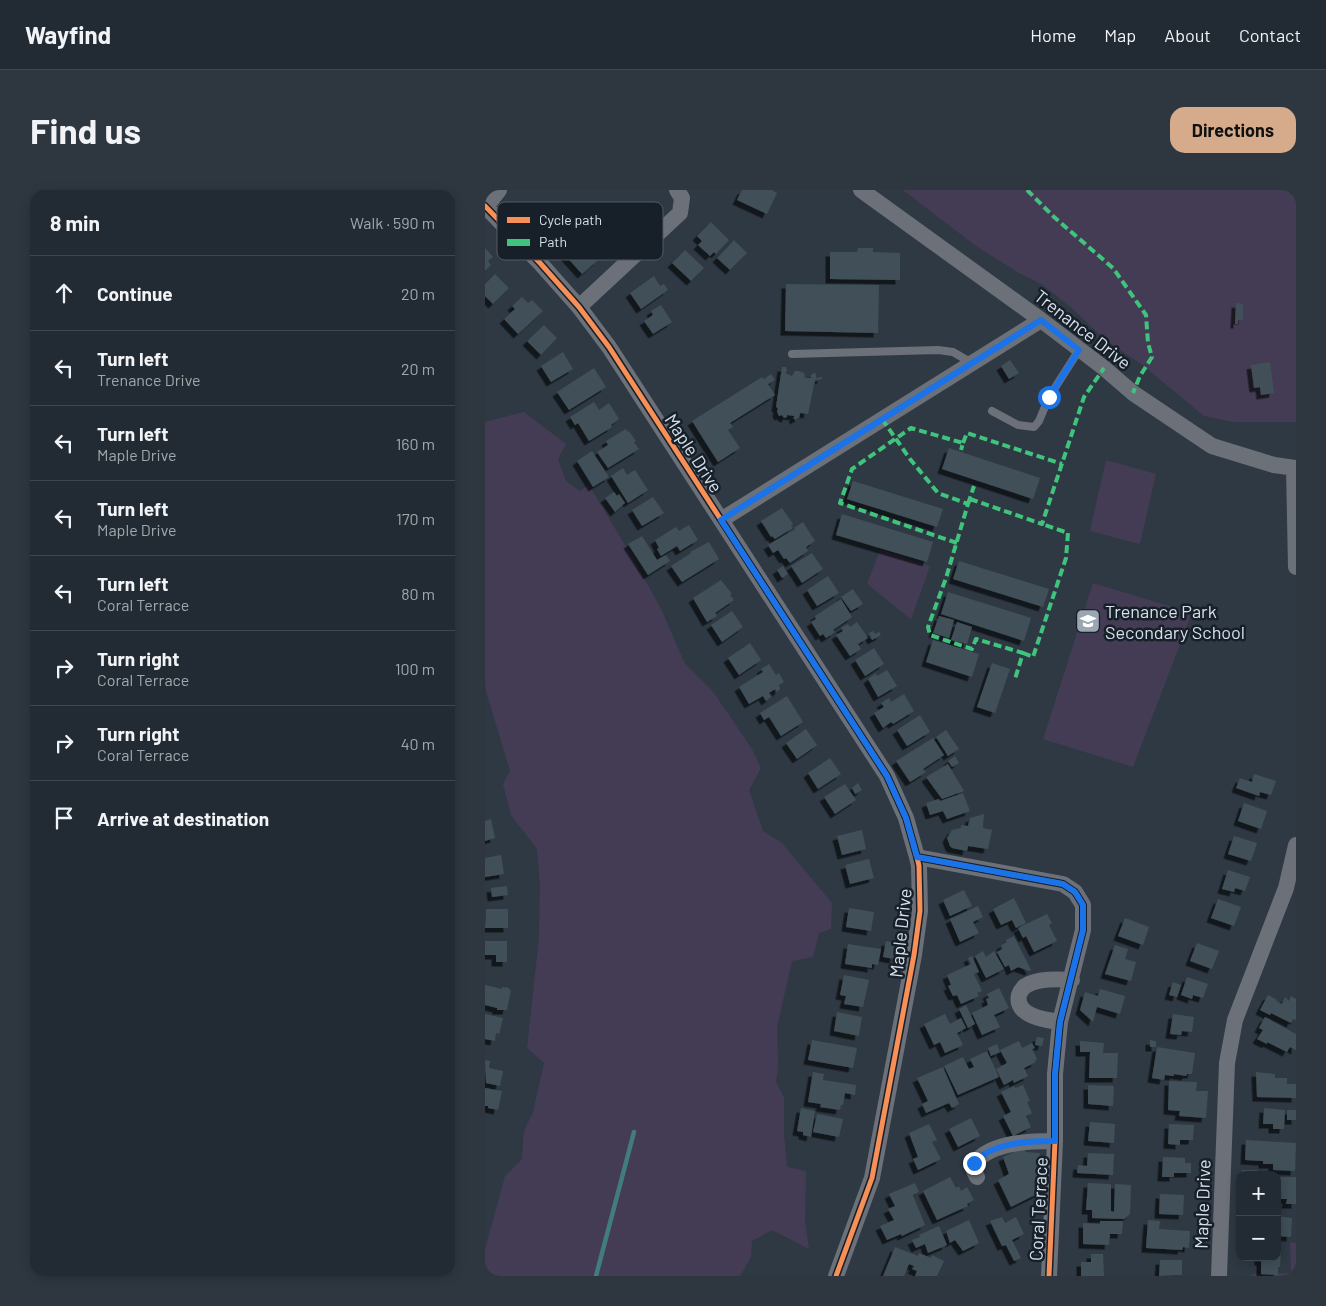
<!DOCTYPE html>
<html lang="en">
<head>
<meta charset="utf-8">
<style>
	body { margin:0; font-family:Barlow,sans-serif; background:#2e373f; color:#f1f3f6 }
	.controls { position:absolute; right:15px; bottom:15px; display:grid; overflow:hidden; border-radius:10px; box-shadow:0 2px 12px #0003 }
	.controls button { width:45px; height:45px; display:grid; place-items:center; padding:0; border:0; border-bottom:1px solid #3f474e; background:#222b33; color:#f1f3f6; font:25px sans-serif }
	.stop { position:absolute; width:15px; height:15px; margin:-11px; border:4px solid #1a73e8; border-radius:50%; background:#fff }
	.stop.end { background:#1a73e8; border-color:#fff; box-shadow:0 1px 5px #0008 }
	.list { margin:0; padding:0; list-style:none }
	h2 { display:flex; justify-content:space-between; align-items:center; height:65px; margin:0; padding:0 20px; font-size:21px }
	h2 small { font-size:16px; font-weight:400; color:#a2a7ac }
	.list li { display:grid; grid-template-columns:32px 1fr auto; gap:15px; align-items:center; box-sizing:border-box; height:75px; padding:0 20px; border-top:1px solid #3f474e }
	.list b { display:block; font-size:19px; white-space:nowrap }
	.list p { margin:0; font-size:16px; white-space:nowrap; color:#a2a7ac }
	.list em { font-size:16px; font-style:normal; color:#a2a7ac }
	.icon { flex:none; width:28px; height:28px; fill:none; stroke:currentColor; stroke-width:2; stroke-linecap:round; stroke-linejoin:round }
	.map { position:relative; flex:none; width:811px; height:1086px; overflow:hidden; border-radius:15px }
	header { display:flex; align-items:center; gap:30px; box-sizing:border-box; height:70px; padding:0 25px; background:#222b33; border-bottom:1px solid #3f474e }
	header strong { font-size:24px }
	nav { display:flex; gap:28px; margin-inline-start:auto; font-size:18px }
	.intro { display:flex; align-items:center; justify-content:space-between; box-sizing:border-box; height:120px; padding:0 30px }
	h1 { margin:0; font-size:35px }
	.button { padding:12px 22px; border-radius:15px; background:#d6ab8b; color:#111; font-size:18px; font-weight:700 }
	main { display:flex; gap:30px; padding:0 30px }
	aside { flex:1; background:#222b33; border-radius:15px; box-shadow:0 2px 12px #0003 }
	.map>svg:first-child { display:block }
	.green { fill:#443c55 }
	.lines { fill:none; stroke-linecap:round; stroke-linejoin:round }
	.stream { stroke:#417d7e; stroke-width:4.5 }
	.building { fill:#405058; filter:url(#shadow) }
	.service { stroke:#6c7078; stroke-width:8 }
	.minor { stroke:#6c7078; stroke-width:16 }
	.quiet { stroke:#40c37c; stroke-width:4; stroke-dasharray:8 4; stroke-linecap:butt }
	.cycleway-casing { stroke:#171f28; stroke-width:8 }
	.cycleway { stroke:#f78f57; stroke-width:5 }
	.route { stroke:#1a73e8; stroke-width:6 }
	.labels { text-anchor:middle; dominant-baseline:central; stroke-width:5; stroke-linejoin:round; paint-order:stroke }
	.street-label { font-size:18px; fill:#d4e0ec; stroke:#171f28 }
	.poi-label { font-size:18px; fill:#d4e0ec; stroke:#171f28; text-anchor:start }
	.key { fill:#171f28; stroke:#505963; stroke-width:1 }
	.key-label { font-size:14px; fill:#d4e0ec }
</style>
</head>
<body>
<header>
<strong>Wayfind</strong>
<nav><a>Home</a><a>Map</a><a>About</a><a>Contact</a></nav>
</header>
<div class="intro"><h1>Find us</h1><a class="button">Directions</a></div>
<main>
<aside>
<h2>8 min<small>Walk · 590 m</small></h2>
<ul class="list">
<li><svg class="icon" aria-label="ahead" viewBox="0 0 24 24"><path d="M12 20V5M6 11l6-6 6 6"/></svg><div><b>Continue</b></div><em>20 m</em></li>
<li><svg class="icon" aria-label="left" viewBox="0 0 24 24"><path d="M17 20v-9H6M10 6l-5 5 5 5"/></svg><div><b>Turn left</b><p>Trenance Drive</p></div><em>20 m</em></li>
<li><svg class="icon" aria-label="left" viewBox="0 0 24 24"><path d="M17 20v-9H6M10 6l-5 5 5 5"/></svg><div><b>Turn left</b><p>Maple Drive</p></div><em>160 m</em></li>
<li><svg class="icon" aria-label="left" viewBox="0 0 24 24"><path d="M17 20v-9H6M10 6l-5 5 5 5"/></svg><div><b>Turn left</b><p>Maple Drive</p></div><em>170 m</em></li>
<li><svg class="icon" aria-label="left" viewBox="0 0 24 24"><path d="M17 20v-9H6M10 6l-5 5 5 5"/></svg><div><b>Turn left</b><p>Coral Terrace</p></div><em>80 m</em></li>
<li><svg class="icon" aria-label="right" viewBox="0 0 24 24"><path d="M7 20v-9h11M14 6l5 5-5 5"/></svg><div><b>Turn right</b><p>Coral Terrace</p></div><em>100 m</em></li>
<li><svg class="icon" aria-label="right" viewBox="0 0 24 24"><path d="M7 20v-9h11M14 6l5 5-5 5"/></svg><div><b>Turn right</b><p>Coral Terrace</p></div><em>40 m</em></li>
<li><svg class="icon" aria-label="arrive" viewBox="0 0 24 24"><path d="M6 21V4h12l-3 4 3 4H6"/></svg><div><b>Arrive at destination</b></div></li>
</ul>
</aside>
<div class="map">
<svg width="811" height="1086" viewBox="0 0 811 1086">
	<defs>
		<filter id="shadow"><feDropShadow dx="-4.5" dy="4.5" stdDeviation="0" flood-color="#0009"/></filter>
	</defs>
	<rect width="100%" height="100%" fill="#2e3944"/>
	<path class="green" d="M418,0H811V232H748L719,226L656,174L619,149L589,120L558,95L534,83L491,56Z
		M39,222L81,254L73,269L81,291L95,301L104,295L152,375L177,421L200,474L229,503L267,559L276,578L264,600L278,641L297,653L347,713L346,739L334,743L328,767L307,771L292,837L293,876L291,892L299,908V945L302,977L321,981L320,1032L324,1059L287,1040L267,1051L266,1067L255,1086H0V1060L20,986L37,969L39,941L48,922L59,873L42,858L54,748L55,694L52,659L26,625L18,594L25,581L1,501L0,489V232Z
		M621,270L671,284L655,354L605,341Z
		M395,360L445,376L426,429L382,394Z
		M608,393L707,423L648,577L558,549Z
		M805,1052L811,1053V1086H764L769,1084L806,1083Z"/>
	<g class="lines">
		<path class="stream" d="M111,1086L149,942"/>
	</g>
	<path class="building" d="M257,0H287L292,3L282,24L252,10Z
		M83,12L96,26L77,44L63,31Z
		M226,32L244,50L231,64L229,62L225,66L213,55L217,51L212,46Z
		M115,35L128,48L108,65L113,70L97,84L79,64L95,49L97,51Z
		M249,50L262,63L245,80L232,68Z
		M0,58L8,67L3,71L6,75L0,81Z
		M373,58H388V62L415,63V90L345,89V62H372Z
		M200,60L219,78L206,91L187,73Z
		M10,84L24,98L8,114L0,106V94Z
		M169,86L175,96L179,94L183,100L156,119L145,103Z
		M301,94L394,95L393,143L300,141Z
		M37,107L43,113L47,110L58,121L33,144L19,129L30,119L27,116Z
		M751,113L758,114V130H753V134H750Z
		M176,115L187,132L168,144L159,131L168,125L166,121Z
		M59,135L72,148L56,165L42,151Z
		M78,162L88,179L66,192L56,176Z
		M525,170L534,183L524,189L516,176Z
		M785,172L789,203L776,205L775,197L769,198L766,175Z
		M297,177H301L302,181L300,183L307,186L310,181H314L319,183L320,188H326V185L329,183L331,184V188L337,187V189L330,190L323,224L315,223L314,228H312L311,230L308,228L310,226L302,225V227L299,228L297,225L294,226L292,222L293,218L291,217Z
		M109,178L121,197L84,220L72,202Z
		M286,184L290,190L283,194L290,205L245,233L248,237L243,240L255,258L233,272L207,231L277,187L279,189Z
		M109,212L114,220L124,213L134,229L126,235L127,237L104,251L93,233L90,235L85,227Z
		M141,239L143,242L144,241L151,251L149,252L154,259L123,278L112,262L123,255L121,251Z
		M464,258L555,288L548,309L457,279Z
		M107,261L124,287L108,297L92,271Z
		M138,278L142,285L150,280L163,300L143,313L126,286Z
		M368,291L458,319L452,337L362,309Z
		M129,302L132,306L134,304L140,313L130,322L120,308Z
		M168,307L179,323L157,336L147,320Z
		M297,318L308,334L306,335L308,338L290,349L287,346L286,347L276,331Z
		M357,324L448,352L442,372L351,345Z
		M318,332L330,351L321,357L323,361L305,373L301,368L299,369L293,360L288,363L283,355L310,339L309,338Z
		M204,335L213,350L195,361L192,356L176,366L172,359L174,358L170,350L191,337L194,341Z
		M157,346L172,370L181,365L185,371L163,385L143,354Z
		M224,352L234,369L197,392L186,376L206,363L205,362Z
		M327,363L338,379L317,393L306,376Z
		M474,371L564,399L558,417L468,389Z
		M298,376L303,384L297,388L292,380Z
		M343,386L354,403L332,416L322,400Z
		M236,390L247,404L245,405L249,410L230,423L232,426L222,432L208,408Z
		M368,399L378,414L366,421L356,407Z
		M463,402L546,428L539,451L456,424Z
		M356,409L367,427L348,440L350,442L341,448L338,444L335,446L326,432L331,429L330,426Z
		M247,421L258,437L237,452L226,435Z
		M454,426L469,430L464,448L448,443Z
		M372,432L383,448L373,454L376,459L365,466L351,445L358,441L356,438L363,434L365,437Z
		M472,432L487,437L482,454L466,450Z
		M388,441L390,444L394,442L396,445L387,450L384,443Z
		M448,450L494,464L487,487L441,472Z
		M265,453L276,470L254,485L243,468Z
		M389,458L399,474L380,486L370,470Z
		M507,473L525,479L510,523L492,517Z
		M284,474L291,485L294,483L299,492L294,495L295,499L292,502L290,499L284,503L286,507L281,511L278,506L264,514L254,497L278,482L276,479Z
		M402,480L412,496L393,507L383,489L391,483L392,486Z
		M419,504L429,521L408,534L406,532L398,538L389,523L399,517L396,513L404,508L406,512Z
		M302,506L318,532L296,546L284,527L279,530L275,523Z
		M435,525L445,542L422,556L412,540Z
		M321,539L332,555L312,569L301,553Z
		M461,540L474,559L463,566L451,547Z
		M448,548L459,565L438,579L441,582L425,592L411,571Z
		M470,566L474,573L467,577L463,571Z
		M345,568L356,584L333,599L323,583Z
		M463,574L479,601L457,609L441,587Z
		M769,584L791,591L786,605L775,602L774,606L751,598L755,588L767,592Z
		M373,593L377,600L370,604L367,598Z
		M360,594L371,610L350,624L339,607Z
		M478,603L485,621L462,629L458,621L445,625L441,613L454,609L455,611Z
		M759,613L782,621L776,639L753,631Z
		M499,624L498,638L507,640L503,659L483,656L482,661L467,658L465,656L462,648L467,640L476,638V635L483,636L485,628Z
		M6,629L10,648L0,651V631Z
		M377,640L381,659L357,665L352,646Z
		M749,646L772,653L766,671L743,664Z
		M16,665L19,684L0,687V668Z
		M384,669L389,688L365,694L360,675Z
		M743,680L765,687L760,701L750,698L749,702L737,699Z
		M22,696L23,705L7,707L6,698Z
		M479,700L487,716L465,726L458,710Z
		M529,708L541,733L531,738L527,730L516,735L508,719Z
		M733,709L756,717L749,736L726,728Z
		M493,716L498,727L488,732L494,743L475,752L465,729Z
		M364,718L389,722L386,741L361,737Z
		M1,719H23V738H0Z
		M562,724L567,733L564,735L572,751L549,762L541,746L538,748L533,738Z
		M640,728L664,737L658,755L633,746Z
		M529,746L546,780L544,781L533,777L526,781L524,775L520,777L512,762L517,759L516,755L522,752L521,750Z
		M0,751H22V772H11V765H0Z
		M401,751L412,753L409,769L398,767Z
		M712,753L734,761L727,779L705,771Z
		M363,754L396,759L393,775L387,774V778L360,774Z
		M630,755L643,759L640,769L651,772L646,791L620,784Z
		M498,761L501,767L509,761L519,779L501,788L490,766Z
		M487,766L494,782L489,784L497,801L492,803L494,806L476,814L472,805L468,806L463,796L466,795L462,785L486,774L483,768Z
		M359,785L384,790L378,817L359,814L361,806L355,805Z
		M702,787L723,794L718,808L708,805L707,809L696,805Z
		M688,792L696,795L692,807L684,805Z
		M0,795L17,799V797L24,798V800H26L22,820H12V818L0,815Z
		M514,798L524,818L509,825L515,837L497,845L487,823L503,815L501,809L504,808L502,804Z
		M615,799L640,806L635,824L612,817L608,832L595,820L600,802L613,806Z
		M783,805L792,810L791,811L797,814L800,807L804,811L806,806L811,809V830L808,829L806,833L786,823L785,825L775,820Z
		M481,815L490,834L483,838L474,819Z
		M352,822L377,827L374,846L349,841Z
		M0,824L18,828L14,844L11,843L10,851L0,849Z
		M460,824L465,834L476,828L481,838L472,843L478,855L460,863L455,852L449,855L439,834Z
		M688,824L709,827L707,842L697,841L696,845L685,844Z
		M780,827L811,844V860L805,857L802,862L782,852V854L772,849L778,840L774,838Z
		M552,847L559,848L557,856L550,855Z
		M327,850L372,858L368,878L323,870Z
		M665,850L671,851V857H665Z
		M534,851L537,858L547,853L550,858L547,859L552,869L550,870L551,872L539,878L543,886L529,893L528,890L519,895L511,879L522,873L515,860Z
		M595,851L619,853L618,863H633L632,888H604L605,862H595Z
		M512,854L515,862L506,866L503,858Z
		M672,857L710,863L707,884H702L701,886L689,884V886L680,885L679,890L667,888Z
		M502,861L514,887L473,905L459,876L478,867L484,879L489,877L485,869Z
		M0,870L5,871L4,878L18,881L15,896L1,893Z
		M458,877L474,914L467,918L464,913L441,923L437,914L443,911L432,888Z
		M328,882L339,884L338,890L371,895L370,905L360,903L358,915H356L355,920L335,917L336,914L323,912Z
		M771,882L790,884V888H802V894H811V908L772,907Z
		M684,891L712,892L711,901H723L721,928L694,926L695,921L683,920Z
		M538,895L545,911L542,912L547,923L541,926L546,937L528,946L518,926L526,922L516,902L529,896L530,898Z
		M603,895L629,896L628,916L603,914Z
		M0,898L17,901L13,920L3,918V916H0Z
		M316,918L330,921L326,947L318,945V942L312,941Z
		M779,918L800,920L799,939H788V934H778Z
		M802,920H811V930H802Z
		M332,924L358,929L354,947L328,942Z
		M486,928L495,946L473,957L464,939Z
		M605,932L630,934L629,953L603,951Z
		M444,934L452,950L447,952L456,969L433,980L428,969L433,967L424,943Z
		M684,934L709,935L708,950H695V955L683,954Z
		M761,950L811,953L810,981L788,980V974H778V971L760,970Z
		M538,958L541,962L555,963L553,983L549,993L554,1003L526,1017L513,990L524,984L518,967Z
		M603,963L629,964L628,985L592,983L593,975L602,976Z
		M678,967L700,968V973H706V983H689V987H677Z
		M757,980H773V985H757Z
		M465,987L471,998L474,996L476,1001L482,997L489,1010L482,1014L483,1016L452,1030L438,1001Z
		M796,987H811V1014H801L802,1009H792V988Z
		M430,993L434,1002L428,1005L440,1035L417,1046L416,1044L402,1050L395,1036L409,1030L403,1019L410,1016L404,1004Z
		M603,993L626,994V1021L629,1022L630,994L646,995L645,1024L639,1029L607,1028V1020H601Z
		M675,1004L699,1005L698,1025L674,1024Z
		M792,1026L807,1028L806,1047L792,1046Z
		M517,1027L520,1033L531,1027L539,1044L527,1050L536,1068L529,1071L521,1055L517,1056L505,1031Z
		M484,1030L494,1053L478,1061L470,1050L465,1053L461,1041Z
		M663,1030L675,1031L674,1039L705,1041L704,1058L698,1057L697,1060L661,1058Z
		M615,1031H638L637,1044H625L624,1055L598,1054V1033L615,1034Z
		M454,1036L462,1055L443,1063L440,1054L431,1058L427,1050L435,1047L434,1045Z
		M410,1057L433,1066L434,1063L446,1068L447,1065L459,1071L452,1086H430L432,1081L427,1079L429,1076L424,1074L419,1086H398Z
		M792,1057H796L795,1077H793V1085L776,1084V1071H774V1067H792Z
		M606,1064H618L619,1086H596V1072H606Z
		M675,1070H697V1085L674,1086Z"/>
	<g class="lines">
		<path class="service" d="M307,164L453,160L468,162L487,173
			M507,221L533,235L549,237L554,231L564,207L594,160"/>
		<path class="minor" d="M376,0L556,130L619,178L648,203L727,256L789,275L811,278
			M0,16L55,73L94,117L124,157L402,586L421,628L432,667L434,676L435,721L429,765L387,988L351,1086
			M0,18L14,0
			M94,117L195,23L197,8L192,0
			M809,278L811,377
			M236,330L556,130
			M432,667L578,694L590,702L598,715V740L575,832L570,884V951L564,1086
			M575,832C561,830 529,826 534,805C536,799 539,796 544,794C556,788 574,789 587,790
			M492,987L489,981V973C507,952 544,951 570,951
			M734,1086L742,873L750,830L801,698L811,655"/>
		<path class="quiet" d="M542,0L569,27L628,78L661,125L663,153L667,167L655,186L648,203
			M397,229L425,269L453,303L483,314L461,388L443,437L445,445L487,459L491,449L538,463L530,489
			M478,253L482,243L577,274
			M485,309L557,334L599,207L619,178
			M483,314L489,296
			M472,353L355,313L367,279L426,238L478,253L476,260
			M538,463L548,467L581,368L583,343L557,334"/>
		<defs>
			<path id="cycleway" d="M0,16L55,73L94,117L124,157L402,586L421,628L432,667L434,676L435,721L429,765L387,988L351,1086
				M432,667L578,694L590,702L598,715V740L575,832L570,884V951L564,1086"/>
		</defs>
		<use href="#cycleway" class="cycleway-casing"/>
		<use href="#cycleway" class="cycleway"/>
	</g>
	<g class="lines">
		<path class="route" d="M489,973C507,952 545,951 570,951V884L575,832L598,740V715L590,702L578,694L432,667L421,628L402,586L236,330L556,130L594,160L564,207"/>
	</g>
	<defs>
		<symbol id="school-square" viewBox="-11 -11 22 22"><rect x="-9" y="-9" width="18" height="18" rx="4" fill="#9aa6b1" stroke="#171f28"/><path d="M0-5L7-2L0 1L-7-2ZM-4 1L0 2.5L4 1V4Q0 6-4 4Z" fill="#fff"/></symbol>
	</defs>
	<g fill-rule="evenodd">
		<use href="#school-square" x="589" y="417" width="28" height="28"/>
	</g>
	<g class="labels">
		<g class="street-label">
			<text transform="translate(598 139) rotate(38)">Trenance Drive</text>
			<text transform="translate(209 263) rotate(57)">Maple Drive</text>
			<text transform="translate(415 743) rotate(-84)">Maple Drive</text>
			<text transform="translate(717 1014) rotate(-88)">Maple Drive</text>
			<text transform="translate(553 1019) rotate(-87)">Coral Terrace</text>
		</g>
		<g class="poi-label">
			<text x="620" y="421">Trenance Park<tspan x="620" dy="21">Secondary School</tspan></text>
		</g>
	</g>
	<rect x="12" y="12" width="166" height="58" rx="8" class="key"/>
	<rect x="22" y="27" width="23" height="6" fill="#f78f57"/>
	<rect x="22" y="49" width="23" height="7" fill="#40c37c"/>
	<g class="key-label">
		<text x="54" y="35">Cycle path</text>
		<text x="54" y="57">Path</text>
	</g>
</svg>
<div class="controls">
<button>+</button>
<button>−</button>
</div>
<div class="stop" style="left:564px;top:207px"></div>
<div class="stop end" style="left:489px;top:973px"></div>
</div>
</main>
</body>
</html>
